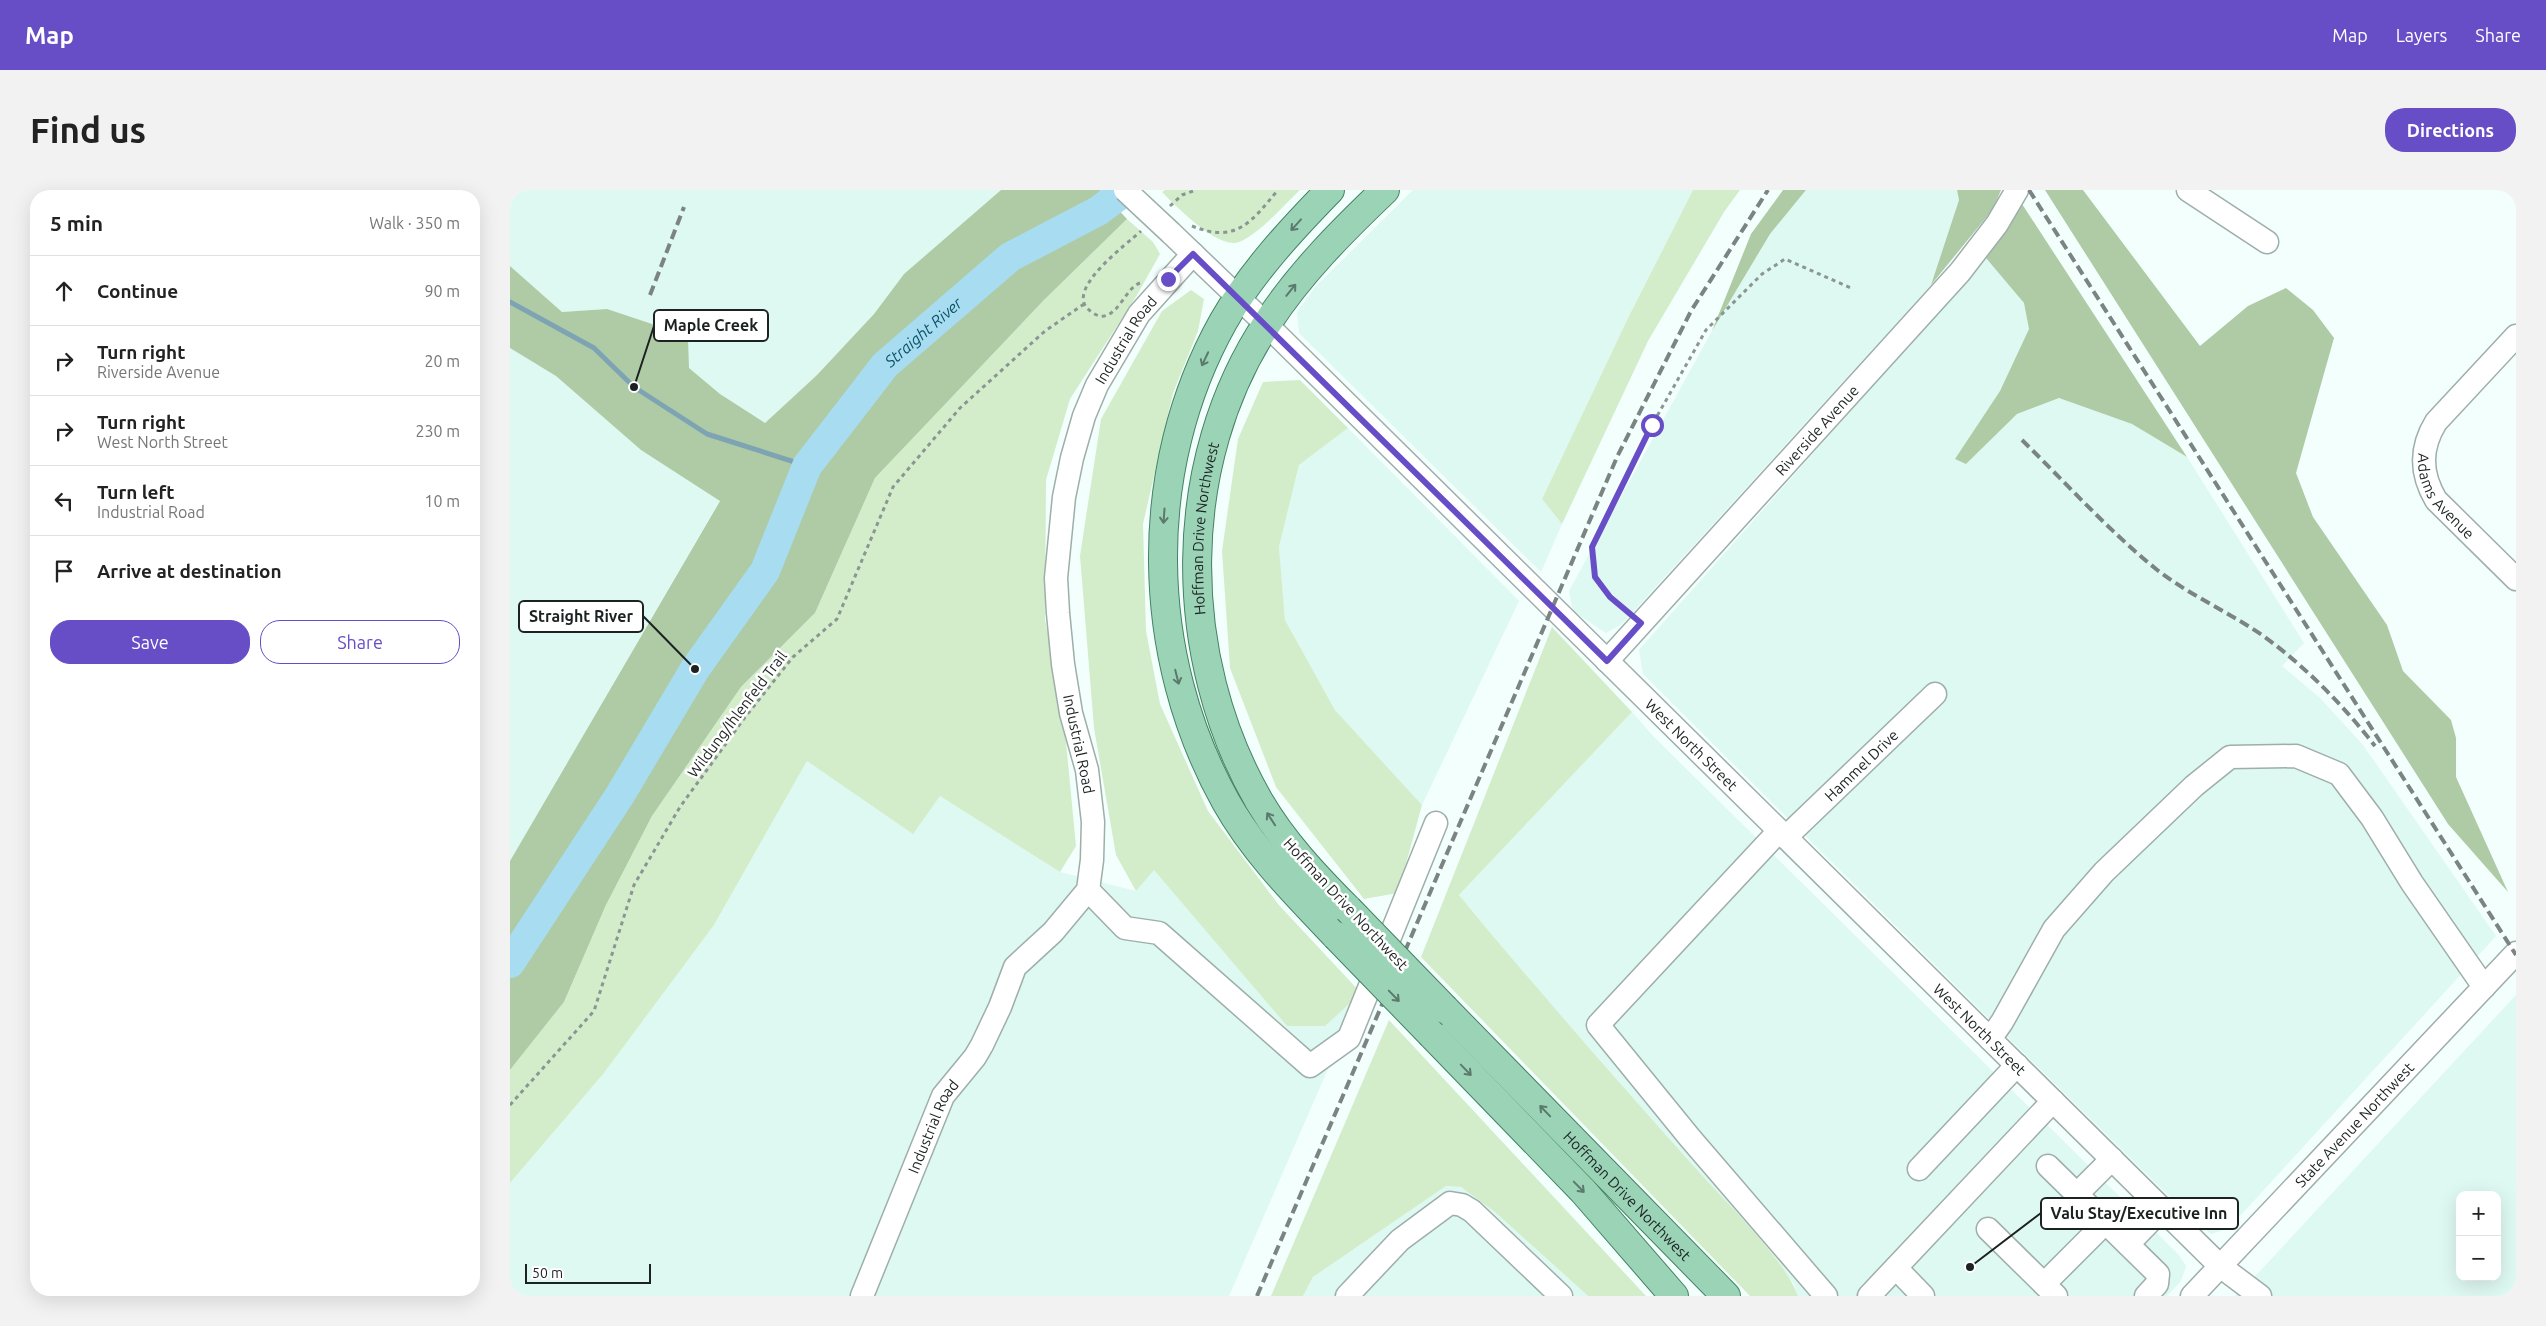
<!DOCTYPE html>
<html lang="en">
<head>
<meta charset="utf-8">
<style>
	body { margin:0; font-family:Ubuntu,sans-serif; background:#f2f2f2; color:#222 }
	.controls { position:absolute; right:15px; bottom:15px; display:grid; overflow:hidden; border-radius:10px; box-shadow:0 5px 20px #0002 }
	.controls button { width:45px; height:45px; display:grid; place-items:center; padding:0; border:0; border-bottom:1px solid #e0e0e0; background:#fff; color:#222; font:25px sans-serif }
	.scale { position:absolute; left:15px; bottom:12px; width:126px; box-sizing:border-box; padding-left:5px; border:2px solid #1c2221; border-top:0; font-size:14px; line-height:18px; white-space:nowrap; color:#1c2221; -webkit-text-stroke:4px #fff; paint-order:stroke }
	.stop { position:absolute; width:15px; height:15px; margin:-11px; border:4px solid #674ec7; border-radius:50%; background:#fff }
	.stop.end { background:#674ec7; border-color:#fff; box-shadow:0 1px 5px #0008 }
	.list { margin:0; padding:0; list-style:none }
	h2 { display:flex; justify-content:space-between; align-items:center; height:65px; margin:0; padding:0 20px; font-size:21px }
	h2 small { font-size:16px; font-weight:400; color:#767676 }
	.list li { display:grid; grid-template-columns:32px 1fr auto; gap:15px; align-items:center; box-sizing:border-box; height:70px; padding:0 20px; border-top:1px solid #e0e0e0 }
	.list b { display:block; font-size:19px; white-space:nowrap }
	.list p { margin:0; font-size:16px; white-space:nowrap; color:#767676 }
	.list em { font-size:16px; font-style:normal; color:#767676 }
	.actions { display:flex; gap:10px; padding:15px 20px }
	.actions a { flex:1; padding:11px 0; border:1px solid #674ec7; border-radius:20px; text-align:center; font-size:18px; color:#674ec7 }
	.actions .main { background:#674ec7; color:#fff }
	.icon { flex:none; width:28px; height:28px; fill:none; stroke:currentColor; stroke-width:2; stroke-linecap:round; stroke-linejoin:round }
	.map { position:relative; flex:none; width:2006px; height:1106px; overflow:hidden; border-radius:20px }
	header { display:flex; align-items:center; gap:30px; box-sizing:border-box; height:70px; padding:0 25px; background:#674ec7; color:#fff }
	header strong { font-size:24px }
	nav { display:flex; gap:28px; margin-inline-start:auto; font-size:18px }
	.intro { display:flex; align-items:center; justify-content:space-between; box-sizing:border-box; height:120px; padding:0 30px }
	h1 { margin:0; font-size:35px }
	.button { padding:12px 22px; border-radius:20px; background:#674ec7; color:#fff; font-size:18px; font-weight:700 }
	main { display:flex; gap:30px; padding:0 30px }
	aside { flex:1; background:#fff; border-radius:20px; box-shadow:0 5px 20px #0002 }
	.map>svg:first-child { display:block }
	.built { fill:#def8f2; fill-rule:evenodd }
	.green { fill:#d3edcb }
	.forest { fill:#aecba5 }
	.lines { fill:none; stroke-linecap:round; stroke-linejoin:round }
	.stream { stroke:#7ea4b3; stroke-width:5 }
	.river { stroke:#a8dcf1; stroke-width:30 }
	.minor-casing { stroke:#9eaeaa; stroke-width:25 }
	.major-casing { stroke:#448263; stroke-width:30 }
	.path { stroke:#8b9593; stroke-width:3; stroke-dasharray:4 4; stroke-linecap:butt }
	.minor { stroke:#fff; stroke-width:22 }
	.major { stroke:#9bd3b7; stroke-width:28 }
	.rail { stroke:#7b8482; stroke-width:4; stroke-dasharray:10 5; stroke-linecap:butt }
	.minor-bridge-casing { stroke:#9eaeaa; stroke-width:25; stroke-linecap:butt }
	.major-bridge-casing { stroke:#448263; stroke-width:30; stroke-linecap:butt }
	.minor-bridge { stroke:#fff; stroke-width:22 }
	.major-bridge { stroke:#9bd3b7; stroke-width:28 }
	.oneway { stroke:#5c7a6c }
	.route { stroke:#674ec7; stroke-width:6 }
	.labels { text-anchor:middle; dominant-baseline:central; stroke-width:5; stroke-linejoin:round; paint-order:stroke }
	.street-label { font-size:15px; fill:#1c2221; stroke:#fff }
	.water-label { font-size:16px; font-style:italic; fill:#0c5267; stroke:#fff }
	.leader { fill:none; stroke:#1c2221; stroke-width:2 }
	.callout-dot { fill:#1c2221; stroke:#fff; stroke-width:2 }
	.callout { fill:#fff; stroke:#1c2221; stroke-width:2 }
	.callout-label { font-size:16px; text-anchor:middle; font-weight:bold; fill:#1c2221 }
</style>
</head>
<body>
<header>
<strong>Map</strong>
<nav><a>Map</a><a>Layers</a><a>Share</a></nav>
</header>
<div class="intro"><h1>Find us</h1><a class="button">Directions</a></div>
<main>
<aside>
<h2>5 min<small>Walk · 350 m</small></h2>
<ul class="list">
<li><svg class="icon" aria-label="ahead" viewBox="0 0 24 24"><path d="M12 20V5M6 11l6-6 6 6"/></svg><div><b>Continue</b></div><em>90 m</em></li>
<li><svg class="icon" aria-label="right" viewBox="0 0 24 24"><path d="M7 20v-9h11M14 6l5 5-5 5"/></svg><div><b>Turn right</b><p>Riverside Avenue</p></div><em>20 m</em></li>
<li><svg class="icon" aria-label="right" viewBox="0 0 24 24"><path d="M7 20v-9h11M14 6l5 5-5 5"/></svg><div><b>Turn right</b><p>West North Street</p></div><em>230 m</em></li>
<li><svg class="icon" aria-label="left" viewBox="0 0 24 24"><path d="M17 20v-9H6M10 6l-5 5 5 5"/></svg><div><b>Turn left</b><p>Industrial Road</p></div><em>10 m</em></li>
<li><svg class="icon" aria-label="arrive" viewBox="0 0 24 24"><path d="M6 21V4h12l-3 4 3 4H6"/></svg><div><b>Arrive at destination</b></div></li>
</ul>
<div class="actions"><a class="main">Save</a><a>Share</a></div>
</aside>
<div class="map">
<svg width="2006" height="1106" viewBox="0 0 2006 1106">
	<rect width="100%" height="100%" fill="#f2fffc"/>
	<path class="built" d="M0,0H491L394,84L364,124L307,185L255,233L210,204L179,178L97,119L52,122L0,76Z
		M903,0H1183L1119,126L1032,309L1052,334L1031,382L789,143L787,122L805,97Z
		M1296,0H1447L1449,10L1421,95L1112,434L1096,443L1063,421L1059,401L1202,141L1260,44Z
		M1476,68L1514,113L1519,139L1490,201L1461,245L1456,274L1507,224L1549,208L1622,234L1677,267L1794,453L1772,476L1810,508L1853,555L1986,746L1719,1038L1701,1044L1682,1029L1467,817L1133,484L1129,460Z
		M0,158L46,186L131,260L210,310L0,671Z
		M838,238L1009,411L912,615L825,520L775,430L769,357L789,275Z
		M1122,522L1143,546L1669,1065L1676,1076L1671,1091L1657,1106H1288L1284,1094L1249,1050L1029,801L949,705Z
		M297,571L403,643L430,606L550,682L626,701L644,679L777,836L851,803L719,1106H0V993L94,883L204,735Z
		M2006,805V1106H1725L1752,1079ZM1950,1005H1987V1087H1950Z
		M936,996L951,997L985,1022L1078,1106H793L803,1087Z"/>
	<path class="green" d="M655,0H790C774,15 749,44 729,52C708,60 666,16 652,2Z
		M1183,0H1230L1214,22L1138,151L1052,334L1032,309L1119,126Z
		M617,29L643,52L650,64L627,105L560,209L536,290L535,430L553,521L566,656L550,682L430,606L403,644L297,571L204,735L94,883L0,993V880L54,812L96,715L142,626L231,497L305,423L365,288L534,110Z
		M681,100L694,109L688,141L663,203L633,334L636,441L650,514L698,621L768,714L851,803L815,836H777L644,680L626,701L606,665L584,538L570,366L591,229L652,121Z
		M790,190L838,238L789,275L769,357L775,430L825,520L912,615L888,703L854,709L766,597L720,478L712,361L728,249L753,192Z
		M1042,437L1122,522L949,705C1027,800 1108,891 1189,982C1216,1012 1276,1071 1288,1106H1240L911,767Z
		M879,830L1136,1106H1078L985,1022L951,997L936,996L803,1087L793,1106H761Z"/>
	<path class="forest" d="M491,0H590L617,29L534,110L365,288L305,423L231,497L142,626L96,715L54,812L0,880V671L210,311L131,260L46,186L0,158V76L52,122L97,119L160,140L178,149L179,178L210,204L255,233L307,185L364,124L394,84Z
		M1273,0H1296L1260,44L1202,141L1241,44Z
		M1447,0H1491L1483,19L1421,95L1449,10Z
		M1535,0H1573L1690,156L1738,116L1776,98L1803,120L1824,148L1786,283L1803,327L1877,435L1893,481L1941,530L1946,548V587L1998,702L1938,634Z
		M1512,14L1677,267L1622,234L1549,208L1507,224L1456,274L1445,269L1490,201L1519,139L1514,113L1476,68Z"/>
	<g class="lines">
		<path class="stream" d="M0,112L84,158L124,197L197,244L297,276"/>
		<path class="river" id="s1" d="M0,773L110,605L185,479L255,381L297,276L375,175L500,67L588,21L616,0"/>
		<defs>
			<g id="minor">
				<path d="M1678,0L1757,52"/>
				<path id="s2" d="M661,43L756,134L1710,1076L1750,1106"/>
				<path id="s3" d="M2006,146L1926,232C1910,258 1910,283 1926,310L2006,389"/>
				<path id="s4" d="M1097,471L1450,82L1487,34L1507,0"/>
				<path d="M1269,641L1088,835L1180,948L1316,1106"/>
				<path id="s5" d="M1276,647L1425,504"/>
				<path d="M578,700L615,738L649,743L800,876L839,848L926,633"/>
				<path d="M1480,849L1492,832L1544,739L1594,682L1684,596L1720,567L1786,566L1829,584L1862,628L1902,693L1974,797"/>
				<path d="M1538,976L1648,1084L1647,1094L1636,1106"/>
				<path d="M1409,979L1507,875"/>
				<path d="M1567,1004L1602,969"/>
				<path d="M1478,1039L1546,1106"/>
				<path d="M1618,1054L1652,1019"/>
				<path d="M1386,1078L1413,1106"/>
				<path d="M1534,1094L1596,1032"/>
				<path id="s6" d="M352,1106L433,906L465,867L472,855L490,817L505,777L543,742L578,700L582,670L583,632L577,580L561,523L553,474L548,423L546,388L554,307L562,268L574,226L587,195L629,124L683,64"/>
				<path d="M837,1106L890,1050L940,1013L952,1015L962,1021L1051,1106"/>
				<path d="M1359,1106L1543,911"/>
				<path id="s7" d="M1682,1106L2006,763"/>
			</g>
			<g id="major">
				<path d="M820,0C781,40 741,83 713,132C631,279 634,465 716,612C744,662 786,704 826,746"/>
				<path id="s8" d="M838,719C805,686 773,652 749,611C666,467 664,273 758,132C790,83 832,41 875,0"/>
				<path id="s9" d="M935,819L1216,1106"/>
				<path d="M922,845L1073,1001L1164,1106"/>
			</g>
		</defs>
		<use href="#minor" class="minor-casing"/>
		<use href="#major" class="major-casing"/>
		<path class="path" d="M660,16L672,5L686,0
			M682,36C727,54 741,32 768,0
			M630,93C616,98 610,123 594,126C587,127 581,122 577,118C558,97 617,54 631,41
			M1117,421L1100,407L1085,387L1082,357L1142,235L1196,140L1252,84L1275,69L1341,98
			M0,915L84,821L124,695L170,617L236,526L283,467L327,429L383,297L450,218L535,141L574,114"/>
		<use href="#minor" class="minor"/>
		<use href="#major" class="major"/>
		<path class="rail" d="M1519,0L2006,765
			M140,105L174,17
			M1512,250C1556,293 1598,340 1646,379C1679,405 1717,421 1752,445C1795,476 1833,515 1865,556
			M747,1106L1107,267L1181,121L1258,0"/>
		<defs>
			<path id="minor-bridge" d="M615,0L661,43"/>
			<path id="major-bridge" d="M838,719L935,819
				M826,746L922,845"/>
		</defs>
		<use href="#minor-bridge" class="minor-bridge-casing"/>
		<use href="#major-bridge" class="major-bridge-casing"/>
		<use href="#minor-bridge" class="minor-bridge"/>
		<use href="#major-bridge" class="major-bridge"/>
	</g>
	<defs><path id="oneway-shaft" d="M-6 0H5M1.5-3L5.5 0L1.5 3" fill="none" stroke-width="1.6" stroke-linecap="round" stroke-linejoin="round" transform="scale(1.25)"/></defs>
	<g class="oneway">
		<use href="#oneway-shaft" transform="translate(786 35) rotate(132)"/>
		<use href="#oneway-shaft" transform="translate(781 100) rotate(-51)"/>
		<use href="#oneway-shaft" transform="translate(695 169) rotate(115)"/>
		<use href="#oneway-shaft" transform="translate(654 326) rotate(94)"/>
		<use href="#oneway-shaft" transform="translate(667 487) rotate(76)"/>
		<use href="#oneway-shaft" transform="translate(761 629) rotate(-123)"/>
		<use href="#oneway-shaft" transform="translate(884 806) rotate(46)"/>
		<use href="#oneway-shaft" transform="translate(956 880) rotate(46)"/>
		<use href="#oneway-shaft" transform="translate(1035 921) rotate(-134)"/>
		<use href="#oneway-shaft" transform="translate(1069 997) rotate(46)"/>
	</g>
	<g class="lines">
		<path class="route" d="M658,89L683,64L1097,471L1131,433L1100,407L1085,387L1082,357L1142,235"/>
	</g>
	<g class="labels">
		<g class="street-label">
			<text stroke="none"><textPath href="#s6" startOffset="1039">Industrial Road</textPath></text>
			<text stroke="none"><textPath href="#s4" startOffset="312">Riverside Avenue</textPath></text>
			<text stroke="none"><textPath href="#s3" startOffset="201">Adams Avenue</textPath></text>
			<text stroke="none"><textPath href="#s8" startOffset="424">Hoffman Drive Northwest</textPath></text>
			<text transform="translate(227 524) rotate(-53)">Wildung/Ihlenfeld Trail</text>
			<text transform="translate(569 554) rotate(78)">Industrial Road</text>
			<text stroke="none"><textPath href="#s2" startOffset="730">West North Street</textPath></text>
			<text stroke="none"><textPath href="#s5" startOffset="104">Hammel Drive</textPath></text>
			<text transform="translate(836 714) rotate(47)">Hoffman Drive Northwest</text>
			<text stroke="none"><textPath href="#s2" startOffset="1135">West North Street</textPath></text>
			<text stroke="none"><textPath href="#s7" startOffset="236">State Avenue Northwest</textPath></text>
			<text stroke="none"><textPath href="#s6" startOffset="184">Industrial Road</textPath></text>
			<text stroke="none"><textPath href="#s9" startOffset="261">Hoffman Drive Northwest</textPath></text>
		</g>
		<g class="water-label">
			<text stroke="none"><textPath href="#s1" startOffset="759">Straight River</textPath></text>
		</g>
	</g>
	<path class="leader" d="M124 197L144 136M185 479L133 426M1460 1077L1531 1023"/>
	<g class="callout-dot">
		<circle cx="124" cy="197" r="5"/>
		<circle cx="185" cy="479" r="5"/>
		<circle cx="1460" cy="1077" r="5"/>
	</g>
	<g class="callout">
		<rect x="144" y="120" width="114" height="31" rx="5"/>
		<rect x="9" y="411" width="124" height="31" rx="5"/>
		<rect x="1531" y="1008" width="197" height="31" rx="5"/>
	</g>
	<g class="callout-label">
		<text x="201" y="141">Maple Creek</text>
		<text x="71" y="432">Straight River</text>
		<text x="1629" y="1029">Valu Stay/Executive Inn</text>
	</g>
</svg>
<div class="controls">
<button>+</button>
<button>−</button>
</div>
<div class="scale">50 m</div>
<div class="stop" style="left:1142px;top:235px"></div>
<div class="stop end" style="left:658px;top:89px"></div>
</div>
</main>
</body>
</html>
